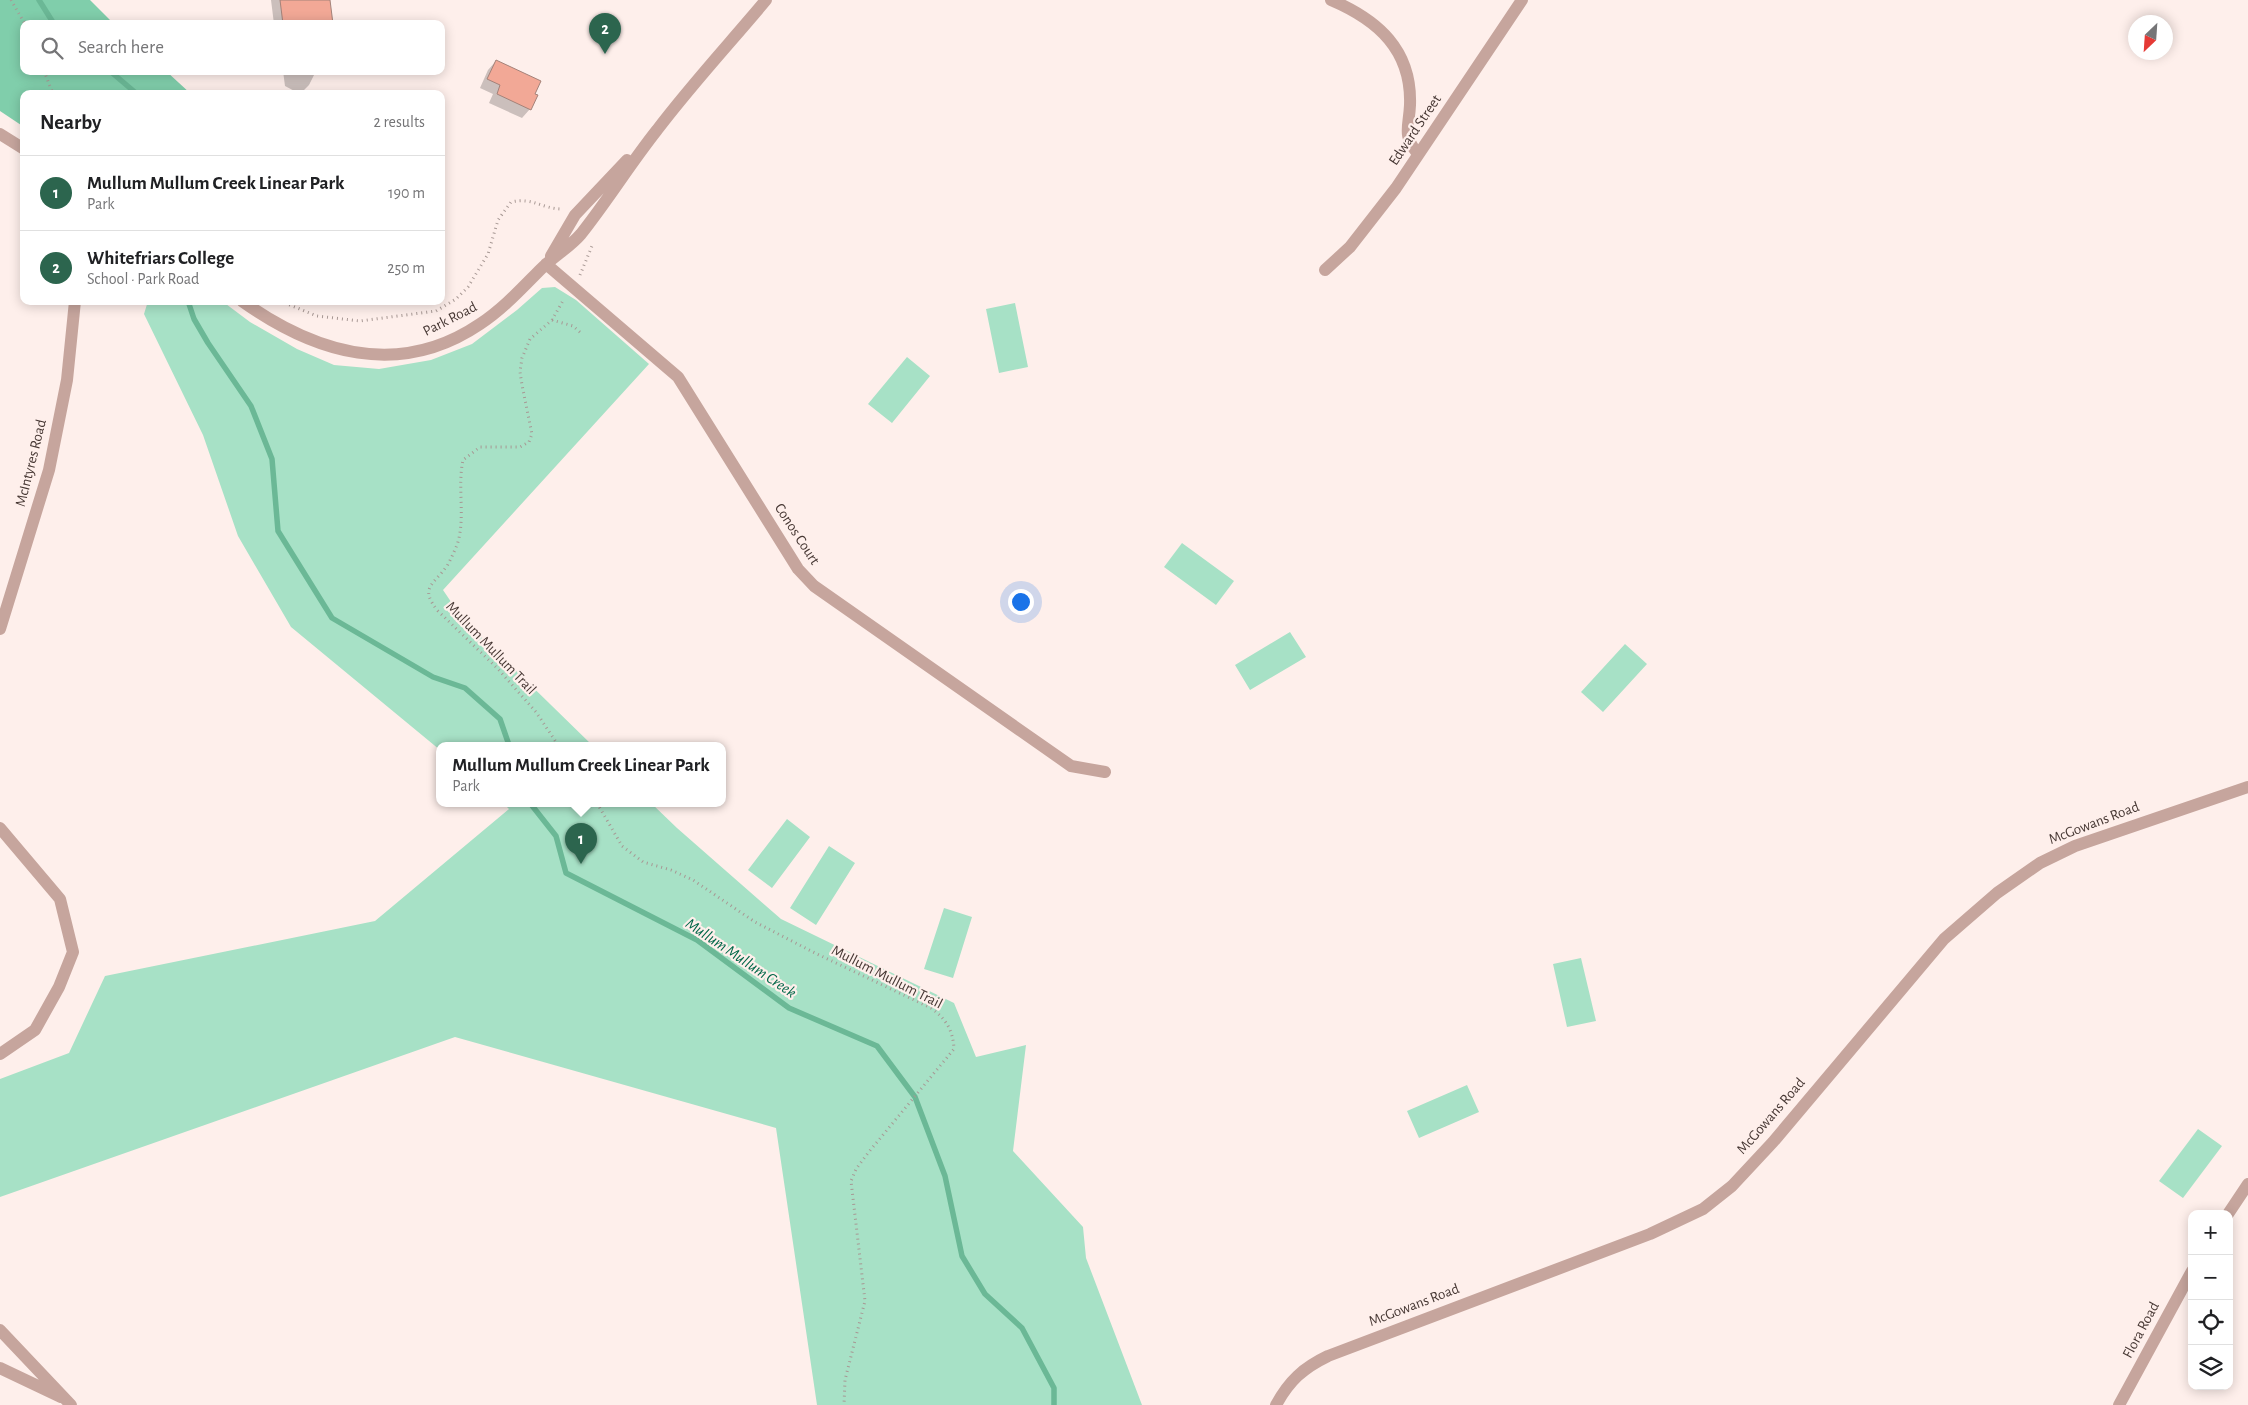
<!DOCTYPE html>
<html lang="en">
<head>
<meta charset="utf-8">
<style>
	body { margin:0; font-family:"Alegreya Sans",sans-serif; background:#f6f6f6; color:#202124 }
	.controls { position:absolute; right:15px; bottom:15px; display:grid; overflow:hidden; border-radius:10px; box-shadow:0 2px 12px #0003 }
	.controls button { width:45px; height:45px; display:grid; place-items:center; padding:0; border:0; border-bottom:1px solid #e0e0e0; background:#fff; color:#202124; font:25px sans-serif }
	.compass { position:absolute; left:2128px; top:15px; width:45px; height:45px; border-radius:50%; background:#fff; box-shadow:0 2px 12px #0003; rotate:205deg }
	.you { position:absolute; left:1020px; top:601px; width:18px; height:18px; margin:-12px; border:4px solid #fff; border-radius:50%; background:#1a73e8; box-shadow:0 0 0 8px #1a73e833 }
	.badge { display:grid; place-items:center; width:32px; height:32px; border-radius:50%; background:#2c654e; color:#fff; font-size:16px; font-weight:700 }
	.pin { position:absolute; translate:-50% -41px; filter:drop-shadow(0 1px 2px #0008) }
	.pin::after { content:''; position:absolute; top:26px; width:18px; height:15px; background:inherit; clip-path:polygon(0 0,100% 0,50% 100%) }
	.popup { position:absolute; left:436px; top:742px; width:290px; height:65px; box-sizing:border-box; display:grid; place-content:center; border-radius:10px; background:#fff; filter:drop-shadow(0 1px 4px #0005); font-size:16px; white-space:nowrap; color:#757577 }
	.popup b { font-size:19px; color:#202124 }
	.popup::after { content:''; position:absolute; left:50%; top:100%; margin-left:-10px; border:10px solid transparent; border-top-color:#fff }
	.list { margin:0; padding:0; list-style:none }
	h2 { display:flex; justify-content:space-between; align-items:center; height:65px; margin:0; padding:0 20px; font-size:21px }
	h2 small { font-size:16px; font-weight:400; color:#757577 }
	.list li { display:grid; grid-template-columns:32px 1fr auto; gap:15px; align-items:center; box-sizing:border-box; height:75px; padding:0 20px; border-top:1px solid #e0e0e0 }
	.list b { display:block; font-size:19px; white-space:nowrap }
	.list p { margin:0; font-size:16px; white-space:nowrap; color:#757577 }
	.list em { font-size:16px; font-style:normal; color:#757577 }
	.icon { flex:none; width:28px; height:28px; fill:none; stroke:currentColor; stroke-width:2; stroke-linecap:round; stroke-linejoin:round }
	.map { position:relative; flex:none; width:2248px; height:1405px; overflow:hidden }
	.search { position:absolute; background:#fff; box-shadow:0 2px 12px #0003; left:20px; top:20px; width:425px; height:55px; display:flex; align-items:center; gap:12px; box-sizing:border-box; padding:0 18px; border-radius:10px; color:#757577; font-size:19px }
	.panel { position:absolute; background:#fff; box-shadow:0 2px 12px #0003; left:20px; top:90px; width:425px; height:215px; border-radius:10px }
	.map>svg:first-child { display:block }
	.green { fill:#a7e1c6 }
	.forest { fill:#80ceab }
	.shadow { fill:#0003 }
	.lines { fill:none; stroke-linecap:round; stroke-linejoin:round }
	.stream { stroke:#6bb896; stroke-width:5.5 }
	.building { fill:#f2a896; stroke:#a48279 }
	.path { stroke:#a79894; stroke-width:3; stroke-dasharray:1 4; stroke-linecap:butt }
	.minor { stroke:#c6a59d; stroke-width:12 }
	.labels { text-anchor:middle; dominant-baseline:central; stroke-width:4.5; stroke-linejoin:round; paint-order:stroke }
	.street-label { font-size:15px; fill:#473834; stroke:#feefeb }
	.water-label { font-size:16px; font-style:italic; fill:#006748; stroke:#feefeb }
</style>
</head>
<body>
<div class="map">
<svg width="2248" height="1405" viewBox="0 0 2248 1405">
	<rect width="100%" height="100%" fill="#feefeb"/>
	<path class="green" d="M555,287L576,300L649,364L443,590L462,618L592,745H440V750L291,627L238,536L203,435L144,314L148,301H222L250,322L297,349L334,365L379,369L431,360L472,344L517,310L542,288Z
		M1015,303L1028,367L999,373L986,309Z
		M907,357L930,376L892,423L868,404Z
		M1182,543L1234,581L1216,605L1164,567Z
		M1290,632L1306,657L1250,690L1235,665Z
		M1625,644L1647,664L1603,712L1581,692Z
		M503,803H651L677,828L781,919L954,1003L976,1057L1026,1045L1013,1151L1083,1227L1086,1258L1142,1405H817L776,1128L455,1037L0,1197V1079L69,1053L105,976L375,921L509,809Z
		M787,819L810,837L772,888L748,870Z
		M829,846L855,863L816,925L790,908Z
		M944,908L972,917L953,978L924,969Z
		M1581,958L1596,1021L1567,1027L1553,964Z
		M1467,1085L1479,1112L1419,1138L1407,1111Z
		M2198,1129L2222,1146L2183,1198L2159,1181Z"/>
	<path class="forest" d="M0,0H90L114,24H24V71H166L191,94H24V127L0,111Z"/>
	<path class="shadow" d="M271,0H329L332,24H274Z
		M496,61L530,109L522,118L489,103L493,94L480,88L488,70Z
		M283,71H316L309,85L300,94L285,86Z"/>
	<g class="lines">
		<path class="stream" d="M39,0L54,24
			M110,71L137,94
			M188,301L194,319L208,343L251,406L272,459L278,531L332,618L433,677L465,688L500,719L509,745
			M530,803L556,836L566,873L697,940L789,1008L877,1046L915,1097L945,1176L962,1256L985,1294L1022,1328L1054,1388V1405"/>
	</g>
	<path class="building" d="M280,0H330L333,24H283Z
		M496,60L541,81L535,94L538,95L531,110L497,94L500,85L487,79Z"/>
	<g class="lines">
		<path class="path" d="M11,0L25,24
			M44,71L53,94
			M580,275L592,246
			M280,301L317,316L360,321L436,311L456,299L468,287L488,254L498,220L511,202C534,197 541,209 563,209
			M552,320L573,326L581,333
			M558,745L536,712L498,669L438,611C419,588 433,585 447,566C451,559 454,552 457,545C466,519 457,487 463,460L480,447H520L529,442L532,434L522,385L520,372L522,358L530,339L552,320L564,299
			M597,803L622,846L643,862L671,870L693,880L755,922L815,953L931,1008C946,1019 953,1030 954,1049L868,1153L856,1169L851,1181L865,1301L845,1380L844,1405"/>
		<path class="minor" d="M1331,0C1378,20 1412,50 1410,105C1409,128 1402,135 1418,154
			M0,134L24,149
			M551,256L575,215L627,160
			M546,264L678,377L798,569L814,586L1071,766L1105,772
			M1325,270L1350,247L1396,188L1522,0
			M242,301C315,353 399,379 480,324C503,309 522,288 541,269C554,256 570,247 581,234C608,200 630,164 657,130C691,85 730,43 766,0
			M0,629L49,470L67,380L75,301
			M0,828L60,899L73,952L59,987L35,1030L0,1054
			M2228,1214L2248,1184
			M0,1330L71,1405
			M0,1368L61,1397
			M1276,1405C1289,1381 1303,1368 1328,1356L1650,1234L1703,1209L1732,1186L1773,1142L1944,939L1997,893L2040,863L2075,846L2248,787
			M2119,1405L2192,1271"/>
	</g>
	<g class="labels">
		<g class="street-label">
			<text transform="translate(1415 130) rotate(-56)">Edward Street</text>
			<text transform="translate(450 319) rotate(-27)">Park Road</text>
			<text transform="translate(31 463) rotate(-76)">McIntyres Road</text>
			<text transform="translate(797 534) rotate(57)">Conos Court</text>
			<text transform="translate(491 648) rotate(46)">Mullum Mullum Trail</text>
			<text transform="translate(2094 823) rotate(-21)">McGowans Road</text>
			<text transform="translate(887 977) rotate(27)">Mullum Mullum Trail</text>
			<text transform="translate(1771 1116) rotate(-49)">McGowans Road</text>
			<text transform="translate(1414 1305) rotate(-21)">McGowans Road</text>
			<text transform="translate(2141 1330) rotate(-62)">Flora Road</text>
		</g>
		<g class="water-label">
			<text transform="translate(741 958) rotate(34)">Mullum Mullum Creek</text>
		</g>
	</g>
</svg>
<div class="controls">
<button>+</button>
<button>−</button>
<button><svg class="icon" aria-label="locate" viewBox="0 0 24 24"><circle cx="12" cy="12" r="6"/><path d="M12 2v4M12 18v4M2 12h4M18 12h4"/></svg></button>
<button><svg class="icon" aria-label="layers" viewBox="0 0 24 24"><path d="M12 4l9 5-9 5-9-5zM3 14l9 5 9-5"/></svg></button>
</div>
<svg class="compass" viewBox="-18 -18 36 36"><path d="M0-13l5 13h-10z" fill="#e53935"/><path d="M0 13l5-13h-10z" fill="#757577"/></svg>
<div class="you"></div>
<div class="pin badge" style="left:581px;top:864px">1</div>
<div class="popup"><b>Mullum Mullum Creek Linear Park</b>Park</div>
<div class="pin badge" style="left:605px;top:54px">2</div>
<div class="search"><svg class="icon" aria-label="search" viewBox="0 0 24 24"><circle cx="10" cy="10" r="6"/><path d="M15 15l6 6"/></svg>Search here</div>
<section class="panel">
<h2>Nearby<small>2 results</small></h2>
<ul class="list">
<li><span class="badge">1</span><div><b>Mullum Mullum Creek Linear Park</b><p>Park</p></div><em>190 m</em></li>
<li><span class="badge">2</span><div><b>Whitefriars College</b><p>School · Park Road</p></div><em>250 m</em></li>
</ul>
</section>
</div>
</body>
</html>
